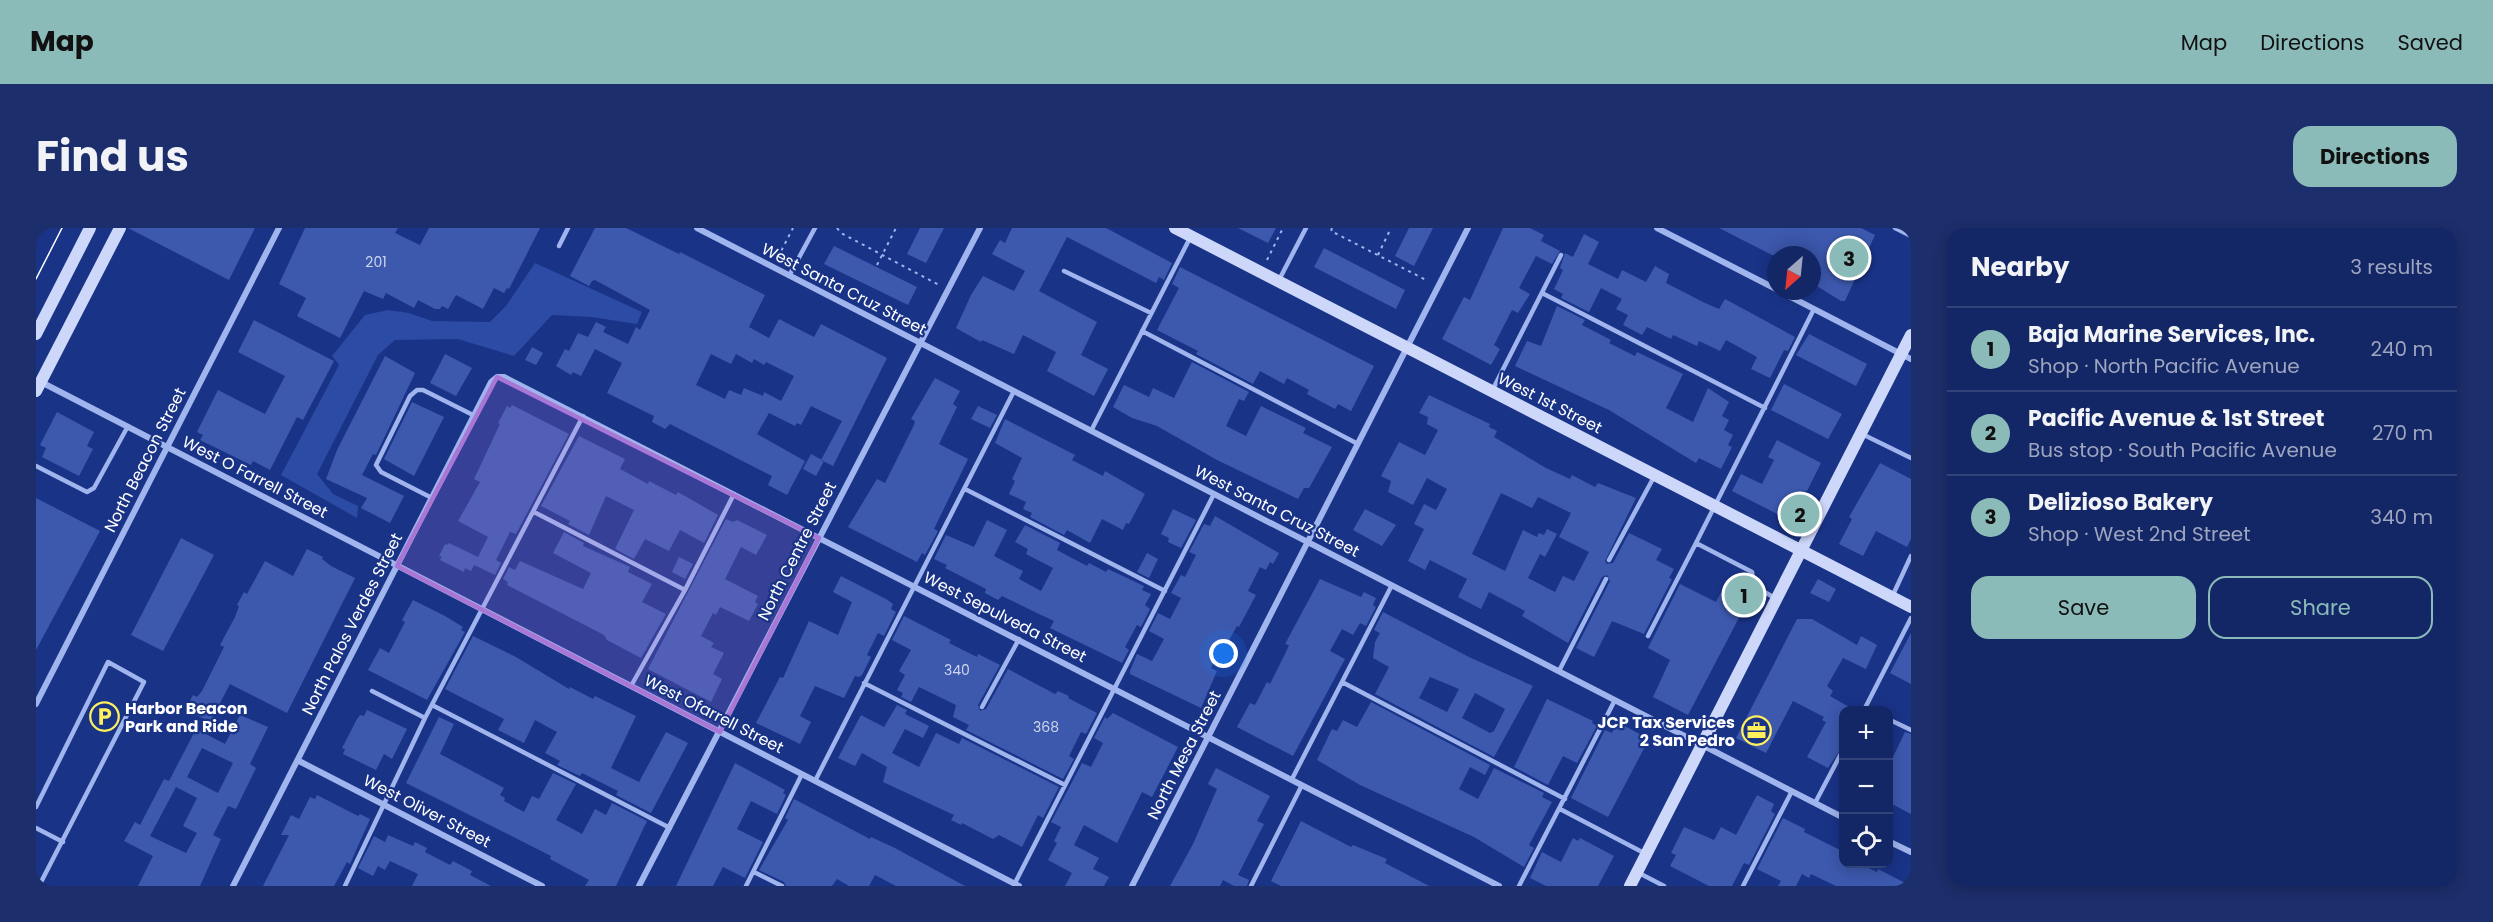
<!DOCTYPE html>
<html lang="en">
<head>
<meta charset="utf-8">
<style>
	body { margin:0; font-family:Poppins,sans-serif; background:#1c2e6b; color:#f1f3f6 }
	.controls { position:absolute; right:18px; bottom:18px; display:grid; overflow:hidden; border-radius:12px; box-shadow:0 3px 15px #0003 }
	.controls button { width:54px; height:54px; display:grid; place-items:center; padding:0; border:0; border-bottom:2px solid #324379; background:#132665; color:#f1f3f6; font:30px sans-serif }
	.compass { position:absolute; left:1731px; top:18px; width:54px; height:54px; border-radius:50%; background:#132665; box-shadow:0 3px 15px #0003; rotate:207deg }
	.you { position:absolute; left:1188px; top:426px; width:21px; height:21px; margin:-15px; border:4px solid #fff; border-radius:50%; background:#1a73e8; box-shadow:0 0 0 9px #1a73e833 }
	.badge { display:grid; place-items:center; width:39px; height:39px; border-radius:50%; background:#8bbbb9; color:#111; font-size:20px; font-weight:700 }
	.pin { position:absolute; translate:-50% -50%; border:3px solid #fff; box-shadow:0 2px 6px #0006 }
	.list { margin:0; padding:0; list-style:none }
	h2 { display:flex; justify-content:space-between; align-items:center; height:78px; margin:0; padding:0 24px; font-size:26px }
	h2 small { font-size:20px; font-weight:400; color:#9da5bf }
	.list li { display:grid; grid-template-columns:39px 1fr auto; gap:18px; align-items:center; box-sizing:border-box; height:84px; padding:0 24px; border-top:2px solid #324379 }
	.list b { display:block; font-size:22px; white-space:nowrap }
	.list p { margin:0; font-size:20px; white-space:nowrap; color:#9da5bf }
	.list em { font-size:20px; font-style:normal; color:#9da5bf }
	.actions { display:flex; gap:12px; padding:18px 24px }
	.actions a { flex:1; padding:14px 0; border:2px solid #8bbbb9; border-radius:18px; text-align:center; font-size:21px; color:#8bbbb9 }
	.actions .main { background:#8bbbb9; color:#111 }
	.icon { flex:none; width:33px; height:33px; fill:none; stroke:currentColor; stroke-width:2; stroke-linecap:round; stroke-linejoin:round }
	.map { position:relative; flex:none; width:1875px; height:658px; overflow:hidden; border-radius:18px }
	header { display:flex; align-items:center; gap:36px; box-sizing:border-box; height:84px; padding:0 30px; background:#8bbbb9; color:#111 }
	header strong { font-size:28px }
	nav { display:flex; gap:33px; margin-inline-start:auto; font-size:21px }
	.intro { display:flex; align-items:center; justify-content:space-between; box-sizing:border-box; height:144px; padding:0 36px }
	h1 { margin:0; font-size:42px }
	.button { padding:15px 27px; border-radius:18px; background:#8bbbb9; color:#111; font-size:21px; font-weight:700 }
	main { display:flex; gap:36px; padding:0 36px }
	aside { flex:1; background:#132665; border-radius:18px; box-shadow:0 3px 15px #0003 }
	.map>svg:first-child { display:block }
	.green { fill:#2c4ba5 }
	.building { fill:#3d59ae; fill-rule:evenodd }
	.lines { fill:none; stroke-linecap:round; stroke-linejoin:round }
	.path { stroke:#a0b4ed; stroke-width:2; stroke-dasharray:3 4.5; stroke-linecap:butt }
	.lane { stroke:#a0b4ed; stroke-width:4.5 }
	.street { stroke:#a0b4ed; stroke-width:6 }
	.secondary { stroke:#cdd7f9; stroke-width:12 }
	.tram { stroke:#fff; stroke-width:1.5 }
	.marked { fill:#a976d5; fill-opacity:0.2; stroke:#a976d5; stroke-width:4.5; stroke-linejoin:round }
	.labels { text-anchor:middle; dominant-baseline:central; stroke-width:4.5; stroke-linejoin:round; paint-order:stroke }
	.number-label { font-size:14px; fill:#ced6eb }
	.street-label { font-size:16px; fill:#fff; stroke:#193387 }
	.poi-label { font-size:16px; font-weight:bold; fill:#fff; stroke:#193387; text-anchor:start }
</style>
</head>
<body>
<header>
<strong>Map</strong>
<nav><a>Map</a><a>Directions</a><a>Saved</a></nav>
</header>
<div class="intro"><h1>Find us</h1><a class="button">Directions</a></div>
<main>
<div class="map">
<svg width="1875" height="658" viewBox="0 0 1875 658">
	<rect width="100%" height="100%" fill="#193387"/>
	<path class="green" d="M499,35L606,84L601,96L555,89L516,87L478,128L422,111L359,112L342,127L281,246L297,266L322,278L321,290L245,247L303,137L296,128L329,87L352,82L373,85L396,93L454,94L470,78Z"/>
	<path class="building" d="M92,0H219L193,52Z
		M269,0H362L359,5L384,17L393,0H504L473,61L471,60L468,65L458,60L447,81L420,67L412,81L406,78L404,81H399L382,72L378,80L350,65L347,71L328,63L304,110L261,88L270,70L243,56Z
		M559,0H590L643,26L644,24L729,67L713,99L733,110L743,91L778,109L785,96L851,130L797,238L785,232L806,193L775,178L765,197L761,195L759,198L733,185L721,206L769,233L751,267L732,257L736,248L634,196L629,201L616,194L618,188L571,165L586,135L559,121L545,148L537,144L535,147L520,138L529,121L533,123L542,105L552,109L560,94L570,99L567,104L592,116L600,99L604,102L614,82L559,52L556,53L553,58L534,48ZM675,126L695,136L700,126L716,135L718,131L728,137L730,134L758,148L745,173L728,164L727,168L708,160L705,167L693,162L689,171L660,157Z
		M884,0H908L890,35L871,26Z
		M976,0H1070L1136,35L1128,52L1123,49L1120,55L1031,9L1003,63L1061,94L1045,127L1072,141L1058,168L1011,143L1020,124L987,107L978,126L946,112L945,114L920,100L935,67L947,48L978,63L989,43L956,26L964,12L969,15Z
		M1202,0H1240L1232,15Z
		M1373,0H1397L1378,38L1359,28Z
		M1467,0H1494L1508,7L1505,13L1524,23L1516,36L1500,28L1483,60L1494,66L1482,85L1476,82L1458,117L1464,121L1455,137L1406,111L1428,69L1434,72Z
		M1683,0H1825L1839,7L1809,73H1805L1776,55V27H1736Z
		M1548,6L1563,14L1552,36L1582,51L1586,42L1610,54L1619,38L1633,46L1630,55L1669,75L1683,81L1689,71L1759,109L1752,123L1748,122L1734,150L1715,141L1721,129L1690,112L1684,123L1663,113L1661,118L1637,107L1635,111L1611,99L1606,107L1587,97L1592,87L1580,81L1586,71L1565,60L1553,84L1525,70L1527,66L1518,61L1527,42L1524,40L1529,25L1537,29Z
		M798,18L881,59L872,77L788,36Z
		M1288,20L1369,62L1360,81L1278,39Z
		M1144,39L1338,138L1315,183L1302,176L1299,181L1271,166L1273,162L1251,150L1248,156L1224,143L1217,156L1160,126L1162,123L1121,102L1143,60L1136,56Z
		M1521,78L1549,92L1546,97L1575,112L1573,115L1599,128L1601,124L1647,146L1630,180L1657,194L1672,160L1693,174L1686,188L1693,192L1688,202L1697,207L1692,217L1696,219L1685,241L1663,230L1660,235L1573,182L1479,138L1491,113L1505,118Z
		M218,92L298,133L267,192L261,189L234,242L217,233L215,237L164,212L167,207L161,204L182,162L229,186L249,148L202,124Z
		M1773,106L1831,136L1820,158L1760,127Z
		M496,119L507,125L500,137L489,132Z
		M409,126L436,140L420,168L394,155Z
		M349,128L379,145L340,227L337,226L326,247L368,268L354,295L325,280L331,270L290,251L301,222Z
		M1156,134L1213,164L1208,173L1203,171L1190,198L1210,208L1225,178L1270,200L1267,205L1296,219L1273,260H1268L1262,271L1181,232L1121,198L1096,190L1077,179L1088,157L1113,169L1117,160L1138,170Z
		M899,150L924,163L917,176L921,179L903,216L932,231L898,301L902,303L889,327L886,325L881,334L812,299L841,251L849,255L878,197L879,193L875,191Z
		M1748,156L1806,186L1792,211L1735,182Z
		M1393,167L1454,196L1453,199L1461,203L1458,209L1510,240L1534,251L1536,247L1559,259L1562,255L1600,270L1569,333L1571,336L1577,335L1593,305L1626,321L1620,332L1638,341L1633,350L1636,351L1608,406L1576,393L1558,429L1540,420L1574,353L1571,347L1566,349L1532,415L1486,388L1489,383L1453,364L1445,381L1422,369L1431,351L1394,332L1389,342L1372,333L1388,301L1378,296L1388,276L1400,282L1411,261L1391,250L1377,277L1352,264L1355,253L1345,248L1363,214L1389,227L1402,202L1391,196L1392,189L1383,185ZM1465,265L1496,280L1502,269L1535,285L1523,309L1553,324L1538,353L1527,348L1519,364L1492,350L1504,326L1509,329L1521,306L1511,301L1508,307L1503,305L1501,309L1487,302L1469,343L1436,326Z
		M376,174L408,189L378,248L348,231Z
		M476,177L533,206L480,306L474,304L460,332L465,335L459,347L438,337L452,309L422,293L444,254L438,251L464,196L462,195L471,178L474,180Z
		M942,178L961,187L954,200L935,191Z
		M21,184L58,204L51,218L57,221L43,248L6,229L10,220L4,217Z
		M969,191L1039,227L1036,232L1067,248L1069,243L1109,266L1093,296L1090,295L1087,302L1066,291L1054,315L1031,302L1028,307L994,289L996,285L987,281L990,274L973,266L979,253L976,251L986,230L959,215Z
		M543,208L589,231L584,241L612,256L613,253L640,267L642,264L682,287L668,315L644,302L633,323L609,311L598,331L579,321L598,282L570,268L553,307L532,296L534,293L505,278Z
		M1741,212L1785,235L1771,263L1765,264L1751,291L1696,263L1705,246L1726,256L1738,232L1732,229Z
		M775,226L788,233L780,248L767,241Z
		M1844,235L1875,251V311L1871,319L1840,303L1827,328L1803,316L1816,291L1813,289Z
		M0,270L64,303L0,422Z
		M1137,281L1160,292L1145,320L1132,314L1133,310L1125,306Z
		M1329,281L1360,297L1346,318L1317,302Z
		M1179,288L1243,325L1237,336L1234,334L1230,342L1224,339L1212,363L1220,367L1203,399L1201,398L1188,421L1185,420L1175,440L1181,443L1165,480L1094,446V443L1101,426L1116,433L1128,411L1113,403L1122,385L1134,391L1145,370L1135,365L1145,347L1149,349L1160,327L1153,324L1168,296L1174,298Z
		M690,291L697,294L701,292L731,307L720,327L705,319L689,351L722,368L719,374L722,376L713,393L684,379L680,387L677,385L665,408L678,415L675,419L688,425L677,446L686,451L675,474L612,441Z
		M951,292L971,302L958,328L987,343L983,351L1005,363L1017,340L990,326L992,321L979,314L989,297L1024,315L1021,322L1051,338L1053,335L1070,344L1072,341L1108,358L1106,362L1115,366L1109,377L1114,381L1105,399L1101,397L1089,419L1093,422L1086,435L1014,400L1018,393L1005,387L966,368L962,372L949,365L950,361L909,340L911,337L898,331L910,307L938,319Z
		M528,304L548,315L547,318L594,339L592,344L616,356L606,374L630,386L605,430L571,412L568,407L471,357L472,354L467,351L473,339L479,342L484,333L547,361L555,345L517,325Z
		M145,310L178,327L127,423L95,407Z
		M413,315L442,329L435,343L429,340L428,344L404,332L406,329L403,328L409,316L411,317Z
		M271,321L287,329L286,331L295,338L319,350L251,485L194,456L174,494L155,484L157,481L151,478L157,467L161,469L166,463L188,419L184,417L199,389L203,378L201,377L208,364L211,366L229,333L257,348Z
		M1111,325L1122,331L1113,350L1101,344Z
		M643,329L657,336L649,351L636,344Z
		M805,348L850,371L857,376L855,381L860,384L848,408L842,405L831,427L835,429L826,447L823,449L819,448L808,470L779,458L764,488L775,494L764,516L720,495L744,449L747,450L773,393L802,407L816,374L797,364Z
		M1284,351L1325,369L1328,364L1340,370L1337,377L1340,379L1330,398L1324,395L1317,407L1306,401L1294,423L1309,431L1257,528L1201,499L1214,475L1219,477L1231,454L1234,456L1250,424L1253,417L1249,416Z
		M1782,351L1800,361L1793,374L1774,365Z
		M1691,352L1716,365L1652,487L1617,469L1634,432L1612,420L1644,356L1680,374Z
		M377,372L409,388L427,399L425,402L429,404L391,472L332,442L344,420L353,425L369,394L366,392Z
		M1347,384L1433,429L1497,458L1458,529L1339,466L1353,439L1337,430L1339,414L1344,405L1338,402ZM1394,449L1423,461L1411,484L1383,470ZM1439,465L1469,481L1458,503L1454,505L1426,490Z
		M868,388L915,412L913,415L941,429L942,426L964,437L942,477L944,483L950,481L972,441L1019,466L1022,463L1033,468L1032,470L1061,485L1050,506L1045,504L1033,528L1038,531L1027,551L930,502L933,497L917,489L920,477L883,459L875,474L865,469L867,465L861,462L869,447L863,443L875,422L856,412Z
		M1761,391H1776L1821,417L1825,408L1841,417L1830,441L1807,430L1791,458L1797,463L1794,468L1813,479L1808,483V516L1792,540L1771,529L1790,494L1786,492L1788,489L1757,473L1730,525L1700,510Z
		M1875,405V456L1854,445Z
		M437,408L480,429L533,461L534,459L557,471L559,468L600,488L575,540L603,554L630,504L652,515L615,585L580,567L582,563L546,545L544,548L521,537L524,533L509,525L521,504L499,492L488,515L462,502L468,491L409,461Z
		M1511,471L1557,493L1556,495L1561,498L1541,535L1527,528L1512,557L1478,539Z
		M1335,474L1454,537L1449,547L1434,539L1423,561L1442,571L1458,540L1508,565L1506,569L1516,574L1493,617L1498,620L1488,639L1438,609L1324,557L1281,532L1296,501L1301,503L1307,492L1321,499Z
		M861,477L871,482L869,486L893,498L887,510L869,501L856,525L883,539L900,505L923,516L926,510L1023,559L1007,590L1002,587L986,619L963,607L957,611L926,595L925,597L915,592L918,587L847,554L851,539L826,525L819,538L802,530L825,487L848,499Z
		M331,482L371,501L356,531L348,526L340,542L307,526L309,521L306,520L321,491L324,487L328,488Z
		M1077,485L1142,519L1116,569L1106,564L1081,615L1048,597L1038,617L1063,630L1057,641L1073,649L1068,658H1029L1036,645L1012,632L1021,615L1018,613L1025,599L1015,594L1046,535L1055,539L1067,515L1058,510L1069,489L1071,491Z
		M204,487L232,499L214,536L220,540L200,581L192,578L177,607L185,611L164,658H102L117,628L88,613L99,594L104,597L128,551L133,553L160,501L189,516ZM166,520L197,535L182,565L151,549ZM140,559L161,570L147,598L161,605L150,625L114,608Z
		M403,489L418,496L404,526L468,560L464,567L469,570L468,573L488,584L496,568L503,571L517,545L540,556L520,592L546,606L559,581L570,587L576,575L611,593L580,658H549L553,652L514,631L515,628L370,555Z
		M1581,494L1613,511L1572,589L1535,570L1569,502L1576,505Z
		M1869,504L1875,506V586L1852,574V527L1857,529Z
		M699,535L749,562L747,565L750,567L741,586L715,573L701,601L727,614L709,650L687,639L677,658H640Z
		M1180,540L1234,568L1221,593L1228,596L1202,647L1213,652L1211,658H1198L1187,652L1184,658H1134L1157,616L1181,561L1172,556Z
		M281,567L322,588L324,586L334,591L314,636L311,634L298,658H227L253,607H245L255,587L263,591L274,569L279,571Z
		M1721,567L1738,576L1735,583L1739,586L1713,637L1708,635L1696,658H1673L1634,638L1640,627L1635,625L1648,599L1678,612L1685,599L1700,607Z
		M758,571L834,611L835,609L857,619L929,658H860L839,647L833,658H813L801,651L796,658H750L748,654L723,642L752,592L749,590Z
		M1747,590L1769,601L1768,604L1808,624V636H1824L1841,644L1842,641L1875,658H1800L1775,646L1773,650L1766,646L1760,658H1742L1745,653L1721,641Z
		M1265,593L1315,619L1317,617L1351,631L1349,635L1393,658H1245L1235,653Z
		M352,607L377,618L379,614L391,620L389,624L414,637L417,633L436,643L434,647L455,658H376L382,646L354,633L349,642L342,638L337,648L322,640L338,608L349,614Z
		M1537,610L1542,613L1544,610L1578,628L1562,658H1510L1494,650L1506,624L1525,634Z"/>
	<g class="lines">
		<path class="path" d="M801,0L805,5L903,57
			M1296,0L1295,3L1392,53
			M1342,27L1355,0
			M742,29L757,0
			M1231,32L1247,0
			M841,37L860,0"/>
		<path class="lane" d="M1859,0L1875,8
			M523,18L532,0
			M1028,43L1115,85
			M753,48L779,0
			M1243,52L1270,0
			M1506,65L1729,180
			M1106,103L1322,216
			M1457,161L1525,27
			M1055,203L1154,10
			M1826,206L1875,230
			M0,238L51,264L58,260L92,198
			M929,261L1129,363
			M394,269L345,244L340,237L374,168L381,162H387L437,187
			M498,284L649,362
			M1573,332L1619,247
			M1856,369L1875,328
			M1739,370L1718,358L1716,344L1660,315L1778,81
			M1612,408L1660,315
			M1523,443L1570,351
			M1306,454L1529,571
			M828,455L1029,557
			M595,458L649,362L698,266
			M336,463L389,490
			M396,477L634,600
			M946,479L983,411
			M1828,482L1875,390
			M1852,491L1875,502
			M1256,551L1356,357
			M779,553L978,163
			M1779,575L1808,520
			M0,579L72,434L108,454L3,658
			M1524,581L1608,625
			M0,600L27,614
			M718,644L746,658
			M1603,645L1628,658
			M979,655L1178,266
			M309,658L389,490L547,188
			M710,658L766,546
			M1215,658L1266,557
			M1483,658L1579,472
			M1707,658L1756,563"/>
		<path class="street" d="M661,0L1808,590
			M1621,0L1740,61
			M1743,63L1875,131
			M5,154L983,658
			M0,476L243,0
			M263,533L506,658
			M1852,613L1875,624
			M197,658L455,154L461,149H468L1463,658
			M603,658L944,0
			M1096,658L1432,0"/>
		<path class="secondary" d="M1139,0L1875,379
			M0,106L54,0
			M0,163L84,0
			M1594,658L1875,107"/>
		<path class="tram" d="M0,51L26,0"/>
	</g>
	<path class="marked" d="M461,149L783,310L684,504L361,338Z"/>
	<defs>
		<symbol id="parking-ring" viewBox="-11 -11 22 22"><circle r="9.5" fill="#193387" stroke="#fff05c" stroke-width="1.5"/><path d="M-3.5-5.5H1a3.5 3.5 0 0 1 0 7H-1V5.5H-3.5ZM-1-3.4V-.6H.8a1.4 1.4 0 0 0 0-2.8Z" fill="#fff05c"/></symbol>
		<symbol id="office-ring" viewBox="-11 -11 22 22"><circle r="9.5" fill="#193387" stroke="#fff05c" stroke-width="1.5"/><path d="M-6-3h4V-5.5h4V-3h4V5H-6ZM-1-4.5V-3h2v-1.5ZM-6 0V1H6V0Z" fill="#fff05c"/></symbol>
	</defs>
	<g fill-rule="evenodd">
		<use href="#parking-ring" x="52" y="472" width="33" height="33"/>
		<use href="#office-ring" x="1704" y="486" width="33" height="33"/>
	</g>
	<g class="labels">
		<g class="number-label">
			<text x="340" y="34">201</text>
			<text x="921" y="442">340</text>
			<text x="1010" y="499">368</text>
		</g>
		<g class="street-label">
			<text transform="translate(808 61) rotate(27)">West Santa Cruz Street</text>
			<text transform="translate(1514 175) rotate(27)">West 1st Street</text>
			<text transform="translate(109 232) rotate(-63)">North Beacon Street</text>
			<text transform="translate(219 249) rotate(27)">West O Farrell Street</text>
			<text transform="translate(1241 283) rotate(27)">West Santa Cruz Street</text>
			<text transform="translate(761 323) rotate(-63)">North Centre Street</text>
			<text transform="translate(969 389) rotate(27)">West Sepulveda Street</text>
			<text transform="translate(316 396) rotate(-63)">North Palos Verdes Street</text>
			<text transform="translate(678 486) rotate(27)">West Ofarrell Street</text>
			<text transform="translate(1148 527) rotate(-63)">North Mesa Street</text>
			<text transform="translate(391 583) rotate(27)">West Oliver Street</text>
		</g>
		<g class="poi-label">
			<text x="89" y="480">Harbor Beacon<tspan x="89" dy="18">Park and Ride</tspan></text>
			<text x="1699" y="494" text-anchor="end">JCP Tax Services<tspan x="1699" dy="18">2 San Pedro</tspan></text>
		</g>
	</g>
</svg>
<div class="controls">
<button>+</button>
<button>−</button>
<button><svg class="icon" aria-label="locate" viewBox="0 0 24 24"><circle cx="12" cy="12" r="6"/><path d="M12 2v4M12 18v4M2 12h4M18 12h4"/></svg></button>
</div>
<svg class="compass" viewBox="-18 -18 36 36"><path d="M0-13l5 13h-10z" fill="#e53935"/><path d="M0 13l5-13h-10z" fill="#9da5bf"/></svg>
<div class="you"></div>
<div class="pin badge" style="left:1708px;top:367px">1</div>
<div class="pin badge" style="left:1764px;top:286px">2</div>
<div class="pin badge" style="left:1813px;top:30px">3</div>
</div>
<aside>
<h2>Nearby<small>3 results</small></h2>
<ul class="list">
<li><span class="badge">1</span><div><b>Baja Marine Services, Inc.</b><p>Shop · North Pacific Avenue</p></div><em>240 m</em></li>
<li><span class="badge">2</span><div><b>Pacific Avenue &amp; 1st Street</b><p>Bus stop · South Pacific Avenue</p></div><em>270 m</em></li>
<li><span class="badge">3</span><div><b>Delizioso Bakery</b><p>Shop · West 2nd Street</p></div><em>340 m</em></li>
</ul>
<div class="actions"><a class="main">Save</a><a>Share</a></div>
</aside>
</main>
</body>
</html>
